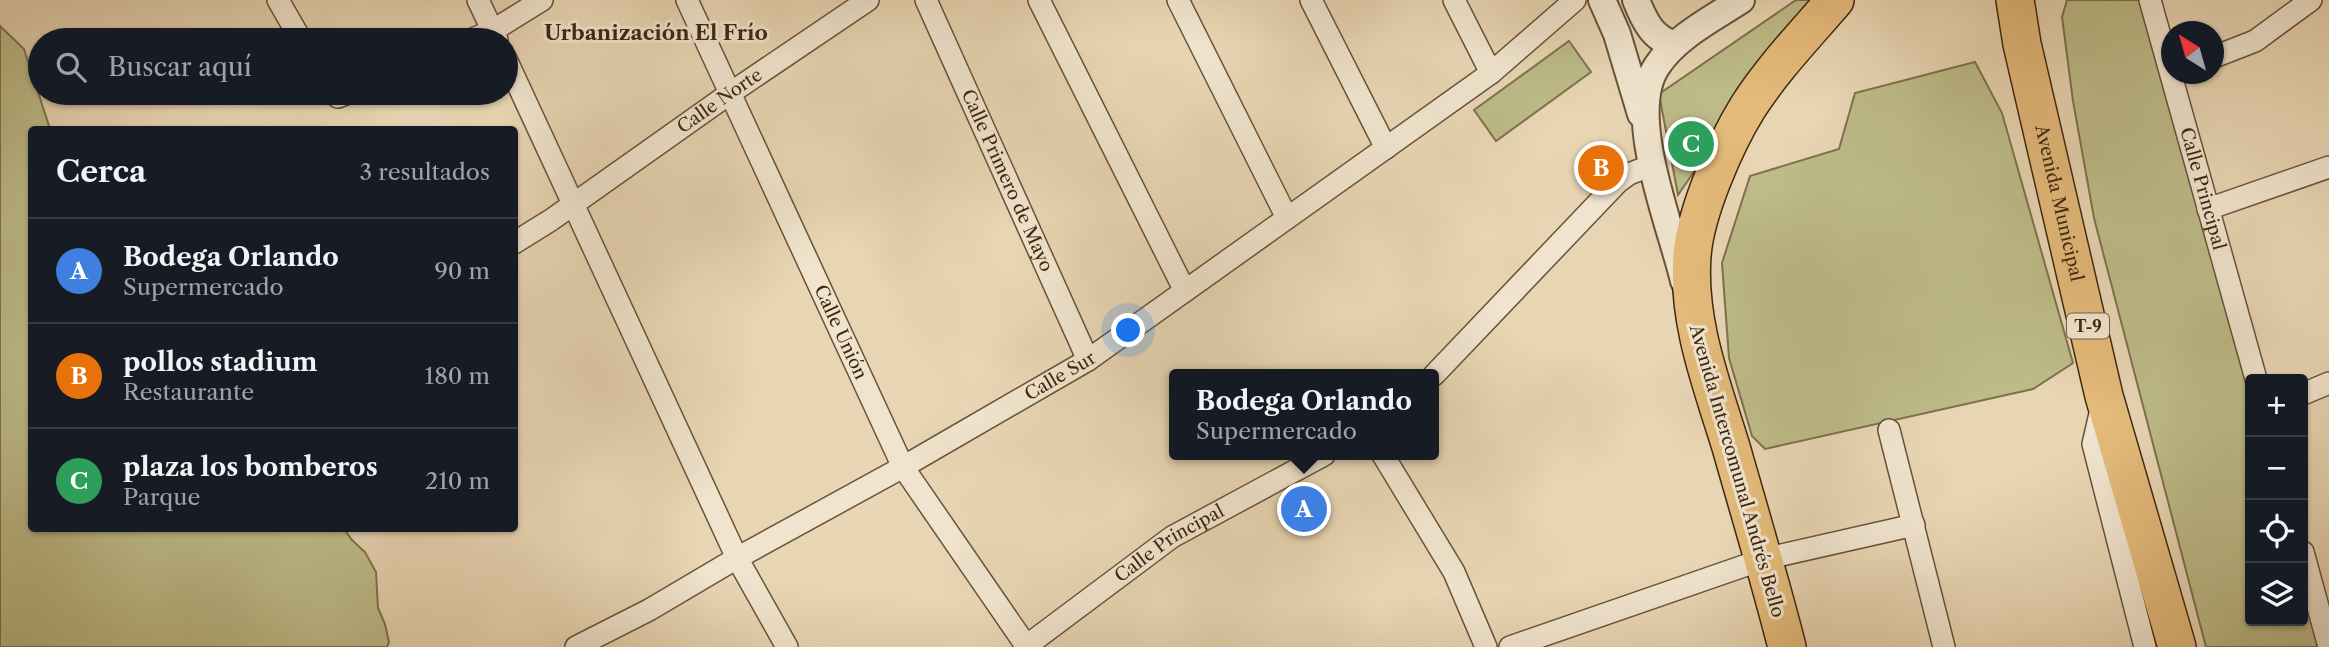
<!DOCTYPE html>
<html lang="es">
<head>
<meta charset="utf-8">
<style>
	body { margin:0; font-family:"Libre Caslon Text",serif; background:#242831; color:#f1f3f6 }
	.controls { position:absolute; right:21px; bottom:21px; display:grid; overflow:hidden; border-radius:7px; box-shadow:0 2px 5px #0004 }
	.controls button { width:63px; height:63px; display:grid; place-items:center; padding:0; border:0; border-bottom:2px solid #363941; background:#171b24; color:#f1f3f6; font:35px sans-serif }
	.compass { position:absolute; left:2161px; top:21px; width:63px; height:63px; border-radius:50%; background:#171b24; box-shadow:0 2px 5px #0004; rotate:323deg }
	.you { position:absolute; left:1129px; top:331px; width:24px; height:24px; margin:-18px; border:5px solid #fff; border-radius:50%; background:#1a73e8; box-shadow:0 0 0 10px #1a73e833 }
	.badge { display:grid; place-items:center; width:46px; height:46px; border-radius:50%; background:#c59692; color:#fff; font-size:23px; font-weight:700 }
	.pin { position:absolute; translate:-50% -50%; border:4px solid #fff; box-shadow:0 2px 7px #0006 }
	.popup { position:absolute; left:1169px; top:369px; width:270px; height:91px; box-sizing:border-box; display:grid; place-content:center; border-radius:7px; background:#171b24; filter:drop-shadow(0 2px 5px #0005); font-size:23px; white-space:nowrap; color:#9ea1a6 }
	.popup b { font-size:26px; color:#f1f3f6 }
	.popup::after { content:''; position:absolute; left:50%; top:100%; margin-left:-14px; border:14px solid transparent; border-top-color:#171b24 }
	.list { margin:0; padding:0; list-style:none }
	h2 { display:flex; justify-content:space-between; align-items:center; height:91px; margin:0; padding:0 28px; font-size:30px }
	h2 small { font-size:23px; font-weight:400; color:#9ea1a6 }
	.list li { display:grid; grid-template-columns:46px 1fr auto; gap:21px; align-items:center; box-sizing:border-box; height:105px; padding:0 28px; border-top:2px solid #363941 }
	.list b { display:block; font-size:26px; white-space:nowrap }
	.list p { margin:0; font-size:23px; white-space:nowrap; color:#9ea1a6 }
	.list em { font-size:23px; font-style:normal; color:#9ea1a6 }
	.icon { flex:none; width:38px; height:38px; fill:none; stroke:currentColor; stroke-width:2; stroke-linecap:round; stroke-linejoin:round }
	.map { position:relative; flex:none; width:2329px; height:647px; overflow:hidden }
	.search { position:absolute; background:#171b24; box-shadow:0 2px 5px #0004; left:28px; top:28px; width:490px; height:77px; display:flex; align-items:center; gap:18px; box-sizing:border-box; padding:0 24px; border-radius:38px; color:#9ea1a6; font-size:26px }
	.panel { position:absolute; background:#171b24; box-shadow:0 2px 5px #0004; left:28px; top:126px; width:490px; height:406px; border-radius:7px }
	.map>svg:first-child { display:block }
	.green { fill:#bdbb88; stroke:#7d724c; stroke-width:2 }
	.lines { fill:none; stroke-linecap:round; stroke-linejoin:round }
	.minor-casing { stroke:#685339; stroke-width:24 }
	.tertiary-casing { stroke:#685339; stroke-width:30 }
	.trunk-casing { stroke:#3d2810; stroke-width:40 }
	.minor { stroke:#f0e4ce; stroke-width:21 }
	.tertiary { stroke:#f0e4ce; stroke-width:26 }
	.trunk { stroke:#e4ba7a; stroke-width:37 }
	.labels { text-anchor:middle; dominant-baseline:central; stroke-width:6; stroke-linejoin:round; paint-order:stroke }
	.shield { fill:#f0e4ce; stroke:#736049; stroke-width:2 }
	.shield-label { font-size:16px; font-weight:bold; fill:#3d2810 }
	.street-label { font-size:18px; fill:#3d2810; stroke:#f0e4ce }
	.quarter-label { font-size:21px; font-weight:bold; fill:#3d2810; stroke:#f0e4ce }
</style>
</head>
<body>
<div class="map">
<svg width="2329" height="647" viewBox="0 0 2329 647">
	<rect width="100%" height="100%" fill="#e8d5b3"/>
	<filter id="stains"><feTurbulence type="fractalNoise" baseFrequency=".00286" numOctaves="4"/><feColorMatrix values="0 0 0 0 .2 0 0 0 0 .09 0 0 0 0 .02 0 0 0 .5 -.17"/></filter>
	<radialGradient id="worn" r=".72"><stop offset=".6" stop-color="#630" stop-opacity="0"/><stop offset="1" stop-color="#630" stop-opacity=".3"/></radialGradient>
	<path class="green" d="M1796,0H1812L1678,195L1659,94Z
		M2067,0H2140L2250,397V621H2303V589L2319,647H2206L2094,218L2073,101L2062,17Z
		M0,26L24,49L50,129L32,130V528L344,529L352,540L365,552L376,572L378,608L385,624L389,642L387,647H0Z
		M1569,41L1591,72L1496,141L1474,110Z
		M1975,62L2002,113L2073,363L2033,389L1765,449L1752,436L1729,358L1722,263L1750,176L1839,149L1855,93Z"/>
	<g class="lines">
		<defs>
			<g id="minor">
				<path d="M278,0L301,40"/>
				<path d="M478,0L497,40"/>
				<path id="s1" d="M687,0L903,467L1027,647"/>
				<path id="s2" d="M926,0L1088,360"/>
				<path d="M1039,0L1185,291"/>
				<path d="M1178,0L1287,218"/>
				<path d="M1311,0L1386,148"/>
				<path d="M1454,0L1491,73"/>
				<path id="s3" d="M2150,0L2256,379"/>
				<path d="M470,40L492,31L542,0"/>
				<path d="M2214,57L2255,41L2311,0"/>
				<path d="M506,59L737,558L787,647"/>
				<path d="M332,93L338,97L348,93"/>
				<path d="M2208,209L2329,167"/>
				<path id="s4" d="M514,243L551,220L729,94L868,0"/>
				<path d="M1434,375L1618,182L1629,174L1652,165"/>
				<path d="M2303,394L2329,383"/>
				<path d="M2102,405L2093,444L2145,647"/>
				<path d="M1889,430L1944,647"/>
				<path d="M1383,455L1454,572L1486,647"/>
				<path d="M2303,552L2329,647"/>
				<path id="s5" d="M576,647L649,610L737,558L903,467L1088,360L1491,73L1575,0"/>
				<path id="s6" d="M1025,647L1172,537L1324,455"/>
				<path d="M1510,647L1764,559L1914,525"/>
			</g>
			<path id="tertiary" d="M1602,0L1617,34L1641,114
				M1636,0C1644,20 1653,40 1675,44
				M1684,281C1672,228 1624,115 1657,66C1676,37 1712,19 1741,0"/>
			<g id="trunk">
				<path id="s7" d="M2015,0L2022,44L2104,396L2177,647"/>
				<path d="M1787,647C1770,580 1750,514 1731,447C1712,385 1687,322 1692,256C1695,213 1725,144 1748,107C1773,68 1805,35 1835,0"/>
			</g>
		</defs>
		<use href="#minor" class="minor-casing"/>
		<use href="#tertiary" class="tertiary-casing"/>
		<use href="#trunk" class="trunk-casing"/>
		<use href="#minor" class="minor"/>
		<use href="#tertiary" class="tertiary"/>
		<use href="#trunk" class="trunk"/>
	</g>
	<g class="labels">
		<rect class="shield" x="2067" y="313.5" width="42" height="25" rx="5"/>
		<g class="shield-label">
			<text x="2088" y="326">T-9</text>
		</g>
		<g class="street-label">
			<text stroke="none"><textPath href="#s4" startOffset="250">Calle Norte</textPath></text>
			<text stroke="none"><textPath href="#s2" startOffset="198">Calle Primero de Mayo</textPath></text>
			<text stroke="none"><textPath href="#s3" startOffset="196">Calle Principal</textPath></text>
			<text stroke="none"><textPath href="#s7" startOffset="208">Avenida Municipal</textPath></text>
			<text stroke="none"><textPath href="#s1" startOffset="366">Calle Unión</textPath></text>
			<text stroke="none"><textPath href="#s5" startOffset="555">Calle Sur</textPath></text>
			<text transform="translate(1737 471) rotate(74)">Avenida Intercomunal Andrés Bello</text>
			<text stroke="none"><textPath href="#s6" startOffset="178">Calle Principal</textPath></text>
		</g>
		<g class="quarter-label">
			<text x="656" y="32">Urbanización El Frío</text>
		</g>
	</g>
	<rect width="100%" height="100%" filter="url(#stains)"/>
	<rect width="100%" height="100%" fill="url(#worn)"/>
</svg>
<div class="controls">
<button>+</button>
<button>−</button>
<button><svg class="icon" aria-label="locate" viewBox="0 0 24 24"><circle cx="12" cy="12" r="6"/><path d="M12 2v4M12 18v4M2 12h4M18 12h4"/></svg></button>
<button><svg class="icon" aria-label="layers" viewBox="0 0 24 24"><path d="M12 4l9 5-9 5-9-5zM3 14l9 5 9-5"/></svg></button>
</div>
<svg class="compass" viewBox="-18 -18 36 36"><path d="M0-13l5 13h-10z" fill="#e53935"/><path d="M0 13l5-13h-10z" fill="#9ea1a6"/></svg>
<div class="you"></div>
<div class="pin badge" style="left:1304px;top:509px;background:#3f7fe0">A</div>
<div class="popup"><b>Bodega Orlando</b>Supermercado</div>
<div class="pin badge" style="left:1601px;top:168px;background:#e8710a">B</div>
<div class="pin badge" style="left:1691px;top:144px;background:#2e9e5b">C</div>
<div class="search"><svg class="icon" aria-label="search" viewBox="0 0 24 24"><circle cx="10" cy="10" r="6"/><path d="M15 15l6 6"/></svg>Buscar aquí</div>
<section class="panel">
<h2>Cerca<small>3 resultados</small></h2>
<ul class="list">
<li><span class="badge" style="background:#3f7fe0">A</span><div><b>Bodega Orlando</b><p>Supermercado</p></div><em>90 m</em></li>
<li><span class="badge" style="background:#e8710a">B</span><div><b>pollos stadium</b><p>Restaurante</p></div><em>180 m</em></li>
<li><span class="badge" style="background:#2e9e5b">C</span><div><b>plaza los bomberos</b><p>Parque</p></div><em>210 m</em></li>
</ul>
</section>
</div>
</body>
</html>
